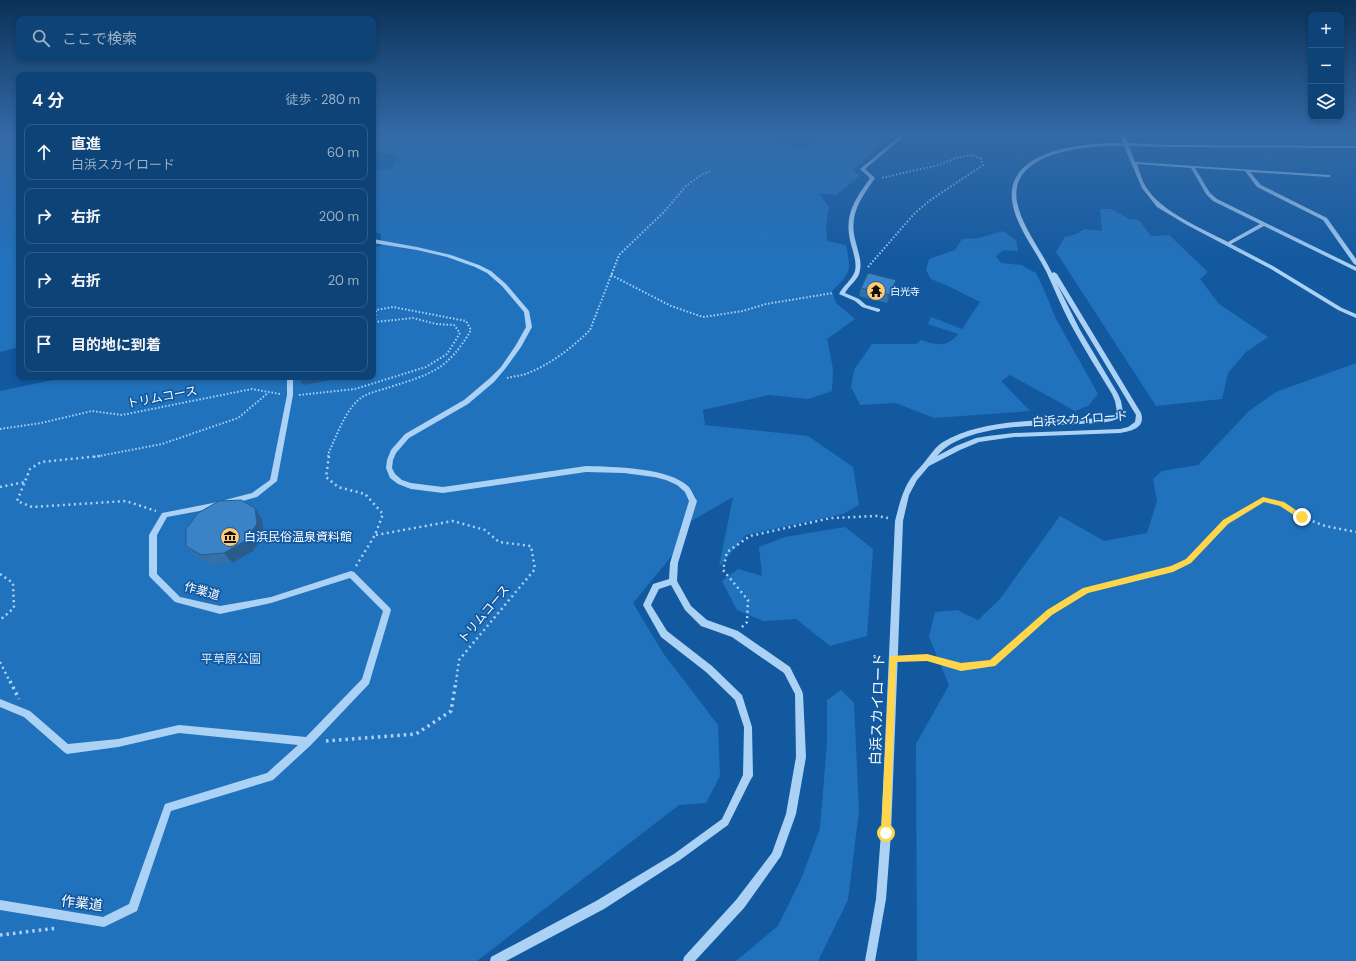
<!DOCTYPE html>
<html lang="ja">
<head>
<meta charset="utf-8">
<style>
	body { margin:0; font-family:"DM Sans","Noto Sans JP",sans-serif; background:#1c4e80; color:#f1f3f6 }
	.controls { position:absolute; right:12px; top:12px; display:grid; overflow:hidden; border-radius:8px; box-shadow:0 2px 6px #0003 }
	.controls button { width:36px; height:36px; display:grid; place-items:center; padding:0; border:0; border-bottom:1px solid #2e5c8a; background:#0e4378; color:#f1f3f6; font:20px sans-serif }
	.stop { position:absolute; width:12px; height:12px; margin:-9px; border:3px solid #ffd54a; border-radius:50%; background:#fff }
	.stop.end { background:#ffd54a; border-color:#fff; box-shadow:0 1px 4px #0008 }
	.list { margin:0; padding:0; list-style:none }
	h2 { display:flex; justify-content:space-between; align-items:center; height:52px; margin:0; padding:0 16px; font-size:17px }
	h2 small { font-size:13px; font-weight:400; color:#9bb0c6 }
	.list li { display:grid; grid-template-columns:26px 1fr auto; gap:12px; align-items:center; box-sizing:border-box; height:56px; margin:0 8px 8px; padding:0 8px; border:1px solid #2e5c8a; border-radius:8px }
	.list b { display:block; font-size:15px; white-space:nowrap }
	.list p { margin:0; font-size:13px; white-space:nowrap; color:#9bb0c6 }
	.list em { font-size:13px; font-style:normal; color:#9bb0c6 }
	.icon { flex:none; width:22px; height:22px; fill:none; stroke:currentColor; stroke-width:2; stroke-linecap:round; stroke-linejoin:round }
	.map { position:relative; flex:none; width:1356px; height:961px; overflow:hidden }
	.search { position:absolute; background:#0e4378; box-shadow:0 2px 6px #0003; left:16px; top:16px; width:360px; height:44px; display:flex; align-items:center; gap:10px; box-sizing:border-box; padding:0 14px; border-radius:8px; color:#9bb0c6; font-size:15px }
	.panel { position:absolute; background:#0e4378; box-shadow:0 2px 6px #0003; left:16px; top:72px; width:360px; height:308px; border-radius:8px }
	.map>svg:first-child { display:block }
	.green { fill:#2172bd }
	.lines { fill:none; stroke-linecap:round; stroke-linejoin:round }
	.path-far2 { stroke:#abd1f5; stroke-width:2; stroke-dasharray:1.5 2; stroke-linecap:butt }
	.path-far1 { stroke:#abd1f5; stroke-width:2.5; stroke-dasharray:2 3.5; stroke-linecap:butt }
	.path { stroke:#abd1f5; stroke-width:3.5; stroke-dasharray:2.5 4; stroke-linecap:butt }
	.minor { fill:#abd1f5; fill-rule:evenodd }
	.wall { fill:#3371ab }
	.shaded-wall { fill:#295c8b }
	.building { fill:#3b83c7; stroke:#295c8b }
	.route { fill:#ffd54a }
	.labels { text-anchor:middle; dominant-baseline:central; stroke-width:3.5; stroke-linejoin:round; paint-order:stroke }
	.far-poi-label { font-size:10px; fill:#fff; stroke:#1259a0; text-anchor:start }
	.street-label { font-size:12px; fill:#fff; stroke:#1259a0 }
	.poi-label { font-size:12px; fill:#fff; stroke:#1259a0; text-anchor:start }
	.park-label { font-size:12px; fill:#d3e9fe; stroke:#1259a0 }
	.near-street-label { font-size:14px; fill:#fff; stroke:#1259a0 }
</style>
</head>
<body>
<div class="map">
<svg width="1356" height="961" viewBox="0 0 1356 961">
	<rect width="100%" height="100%" fill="#1259a0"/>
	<path class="green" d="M0,132H19V347L0,352Z
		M379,132H757L803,149L814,142L825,132H897L853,170L860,176L836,195L819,193L829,207L826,226L827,241L846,245C851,271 852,272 832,291L836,303L855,319L827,339L833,369L832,391L808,399L769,395L703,410L705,425L808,436L853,467L859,505L843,514L746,535L719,567L733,497L686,524L680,546L633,603L663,653L718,725L720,776L706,803L679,805L477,961H0V391L67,377H373V246H381V234L373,231V171L392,168L399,156L373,151V143Z
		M1100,209H1112L1129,219L1139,220L1151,236L1169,235L1208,272L1200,279L1219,304L1268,337L1246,352L1228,373L1222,399L1156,406L1056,252L1065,237L1076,234L1085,229L1102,231Z
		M1003,231L1016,240L1018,251L1003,250L996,256L1001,263L1021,265L1036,273L1042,285L1056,319L1098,394L1088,406L1075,411L1010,375L1001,381L1030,411L934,418L896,403L860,405L851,387L854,370L872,344H916L921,340C935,345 948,348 958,334L928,324L931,317L962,329L980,302L948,286L931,279L926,270L929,259L955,250L962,239L979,238Z
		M1356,363V961H917L916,744L949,685L929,637L935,612L957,610L978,620L1000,599L1060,516L1104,541L1147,533L1157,501L1153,479L1162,471L1198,465L1249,411L1276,392Z
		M845,527L873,549L867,636L830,646L796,619L763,621L737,610L722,581L738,569L762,576L759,547L785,537Z
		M841,690L854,703L859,811L848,900L818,961H736L778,926L802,877L820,828L827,742V700Z"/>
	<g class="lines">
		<path class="path-far2" d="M868,267L914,214L929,201L983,165L981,159L972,155L956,158L939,165L881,178
			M611,275L671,306L703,317L743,311L766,304L833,293
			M507,378C514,376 522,376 528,373C551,364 573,347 590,330L619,255L664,212L686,186L701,175L711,171
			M299,395L355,389L426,367L447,354L460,333L454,325L436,324L413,318L375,322L376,310L393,307L466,321L471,330C448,370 431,374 390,387C382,390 371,392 364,396C347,405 337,435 329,452L328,457
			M0,429L41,423L92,411L122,415L252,389L280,394
			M94,457L162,444L238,418L269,392"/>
		<path class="path-far1" d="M100,456L41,462L30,469L17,501L32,507L126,501L156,511
			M329,456L326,477L338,487L365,494L383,514L375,535L356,566
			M0,487L25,482
			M376,535L453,521L485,530L499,542L531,546L535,569L459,660L456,682
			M0,574L13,583L14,608L0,620
			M742,627L747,622L748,600L723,570L727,552L750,536L831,518L877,516L888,518
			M905,658H927L961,667L992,663L1049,613L1086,591L1173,569L1189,561L1225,522L1263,499L1282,504L1302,517L1325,526L1356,532
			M0,662L10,682"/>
		<path class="path" d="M10,681L19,699
			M326,741L416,734L451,711L456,681
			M0,935L58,928"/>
		<path class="minor" d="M905,132H909L865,169L875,178C860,200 848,215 856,243C858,252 862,261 860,270C859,280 849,285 845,293L859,299L866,305L880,309V311L878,312L862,307L855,301L839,294C843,286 852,280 855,271C857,262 853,252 851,244C843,215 855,200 870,178L860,169Z
			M1119,132H1123L1128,143L1169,145L1356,146V148L1169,147L1129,146L1135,162L1330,175V177H1328L1250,172L1261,185L1327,218L1356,259V265L1354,264L1323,220L1257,187L1245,171L1195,168L1210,193L1217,199L1356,267V271L1354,270L1264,226L1231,244L1273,266L1342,308L1356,314V318L1338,310L1269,268L1187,225L1157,207L1142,188L1124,146C1091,145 1008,150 1017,202C1022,227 1041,250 1052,273L1054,272L1057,274L1141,413C1146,428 1131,431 1120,433L1014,437L979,442L960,450L929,466L917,480L909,495L903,521L891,833L886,899L875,961H865L876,899L881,833L895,521C899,506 902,491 911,478C914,473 919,469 923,464C929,457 935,447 943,442C986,416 1057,421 1106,418L1115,414L1117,412L1115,401L1112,394C1098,371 1083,347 1070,323C1061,306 1054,288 1046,271C1034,248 1015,225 1012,200C1006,148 1089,142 1123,143ZM1137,164L1191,168L1206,194L1213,201L1260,224L1228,242C1203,229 1161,212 1146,187C1142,181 1140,172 1137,164ZM1057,284L1136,415L1135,422L1128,427L1120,429L1014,433L988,436L976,438L956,446L937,456C965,423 1040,426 1081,424C1091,423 1111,424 1120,417C1121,416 1123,413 1123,412L1121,401L1118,394L1080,330Z
			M373,239L417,247L451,255L479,265L491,271L506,284L529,311L532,327L521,347L505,369L494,382L468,404L409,438L396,453L393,460L392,468L395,474L402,480L411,483L443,487L586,466C613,467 669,467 689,487C692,491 694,497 697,501L678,563L677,581L691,606L707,620L738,631L790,667L802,691L803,694L806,757L796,814L781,856L744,908L695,961H683L684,957L736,900L772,853L786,814L796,757L795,694L784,673L732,637L701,626L685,610L671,585L659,589L651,605L667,631L712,666L742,695L752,727L753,776L751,779L728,825L680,860L604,909L506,961H490L491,957L596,901L674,854L722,819L743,775L744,727L735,700L706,672L661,637L643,605L653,584L669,579L670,563L689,501L685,492L677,485L666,480L654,477L624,473L586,472L443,493L411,489L398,484L390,478L386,468L387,460L391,450L405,434L464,400L490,378L501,367L516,345L526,327L524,312L502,286L487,273L475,267L447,257L417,250L373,243Z
			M287,377H293V395L277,481L257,497L228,505L225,504L224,502L225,500L252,493L270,480L287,395Z
			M218,502L221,503L222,505L221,507L167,517L157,535V574L180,597L220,606L271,597L351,571L354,572L390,608L391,610L369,684L311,745L273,780L171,811L137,911L104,927L0,910V900L103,917L129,904L165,804L267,773L298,745L179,733L118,747L67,754L64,752L24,717L0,707V699L30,711L68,744L118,739L179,725L306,737L362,679L383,611L350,578L271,603L220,614L175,602L150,577L149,575V535L162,513Z"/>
	</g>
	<path class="wall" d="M896,280L894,287L887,303L859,296L861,288Z
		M262,519L264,534L253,551L232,563L210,565L196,556L186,546Z"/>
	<path class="shaded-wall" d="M896,280L894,287L887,303L889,295Z
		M298,377H330L331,380L303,385Z
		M255,508L262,519L264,534L253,551L232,563L224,553Z"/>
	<path class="building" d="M868,273L896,280L889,295L861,288Z
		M241,500L255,508L257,524L245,541L224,553L201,555L186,546V529L198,513L219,501Z"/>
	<linearGradient id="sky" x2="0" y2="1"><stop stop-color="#0a3158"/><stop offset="0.5" stop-color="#336aa7"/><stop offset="1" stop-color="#336aa7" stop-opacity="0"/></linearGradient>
	<rect width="1356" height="266" fill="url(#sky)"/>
	<path class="route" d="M1263,497L1284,502L1306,517L1302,520L1300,519L1280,506L1264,502L1228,524L1191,563L1173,572L1088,593L1052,615L995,666L961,671L927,661L896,662L890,833L889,836L886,838L882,836L881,833L890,656L927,654L961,663L990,660L1047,610L1083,588L1171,566L1186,559L1223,520Z"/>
	<defs>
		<symbol id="temple-disc" viewBox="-11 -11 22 22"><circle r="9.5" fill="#ffcb6e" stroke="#1259a0"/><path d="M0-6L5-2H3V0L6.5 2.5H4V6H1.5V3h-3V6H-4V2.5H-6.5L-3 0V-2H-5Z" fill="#111"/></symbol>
		<symbol id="museum-disc" viewBox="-11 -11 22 22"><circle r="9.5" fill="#ffcb6e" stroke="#1259a0"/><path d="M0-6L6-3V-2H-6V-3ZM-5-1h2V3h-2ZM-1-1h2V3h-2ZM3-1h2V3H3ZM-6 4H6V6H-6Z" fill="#111"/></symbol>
	</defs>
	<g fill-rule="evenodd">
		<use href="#temple-disc" x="865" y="280" width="22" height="22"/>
		<use href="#museum-disc" x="219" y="526" width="22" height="22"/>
	</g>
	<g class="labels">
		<g class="far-poi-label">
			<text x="890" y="291">白光寺</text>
		</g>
		<g class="street-label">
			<text transform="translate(162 397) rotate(-11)">トリムコース</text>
			<text transform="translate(1080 419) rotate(-4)">白浜スカイロード</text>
			<text transform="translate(202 591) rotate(16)">作業道</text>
			<text transform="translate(484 614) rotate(-50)">トリムコース</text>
		</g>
		<g class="poi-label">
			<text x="244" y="537">白浜民俗温泉資料館</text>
		</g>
		<g class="park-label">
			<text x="231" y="659">平草原公園</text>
		</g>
		<g class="near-street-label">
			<text transform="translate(877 709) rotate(-88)">白浜スカイロード</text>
			<text transform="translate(82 903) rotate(7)">作業道</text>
		</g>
	</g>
</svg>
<div class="controls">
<button>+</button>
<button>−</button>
<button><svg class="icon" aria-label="layers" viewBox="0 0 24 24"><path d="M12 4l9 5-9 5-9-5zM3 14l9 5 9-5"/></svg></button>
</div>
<div class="stop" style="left:886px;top:833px"></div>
<div class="stop end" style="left:1302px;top:517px"></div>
<div class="search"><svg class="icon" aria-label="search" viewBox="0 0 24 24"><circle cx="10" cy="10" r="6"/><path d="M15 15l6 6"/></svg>ここで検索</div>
<section class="panel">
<h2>4 分<small>徒歩 · 280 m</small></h2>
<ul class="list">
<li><svg class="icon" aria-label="ahead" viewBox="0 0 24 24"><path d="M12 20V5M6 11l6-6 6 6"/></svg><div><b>直進</b><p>白浜スカイロード</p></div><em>60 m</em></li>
<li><svg class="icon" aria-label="right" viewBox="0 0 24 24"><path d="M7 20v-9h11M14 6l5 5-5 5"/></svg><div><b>右折</b></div><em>200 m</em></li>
<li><svg class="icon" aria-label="right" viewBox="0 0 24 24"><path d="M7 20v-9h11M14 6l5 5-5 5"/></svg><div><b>右折</b></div><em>20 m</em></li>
<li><svg class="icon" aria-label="arrive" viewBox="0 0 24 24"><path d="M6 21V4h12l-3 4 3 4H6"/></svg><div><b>目的地に到着</b></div></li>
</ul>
</section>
</div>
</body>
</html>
